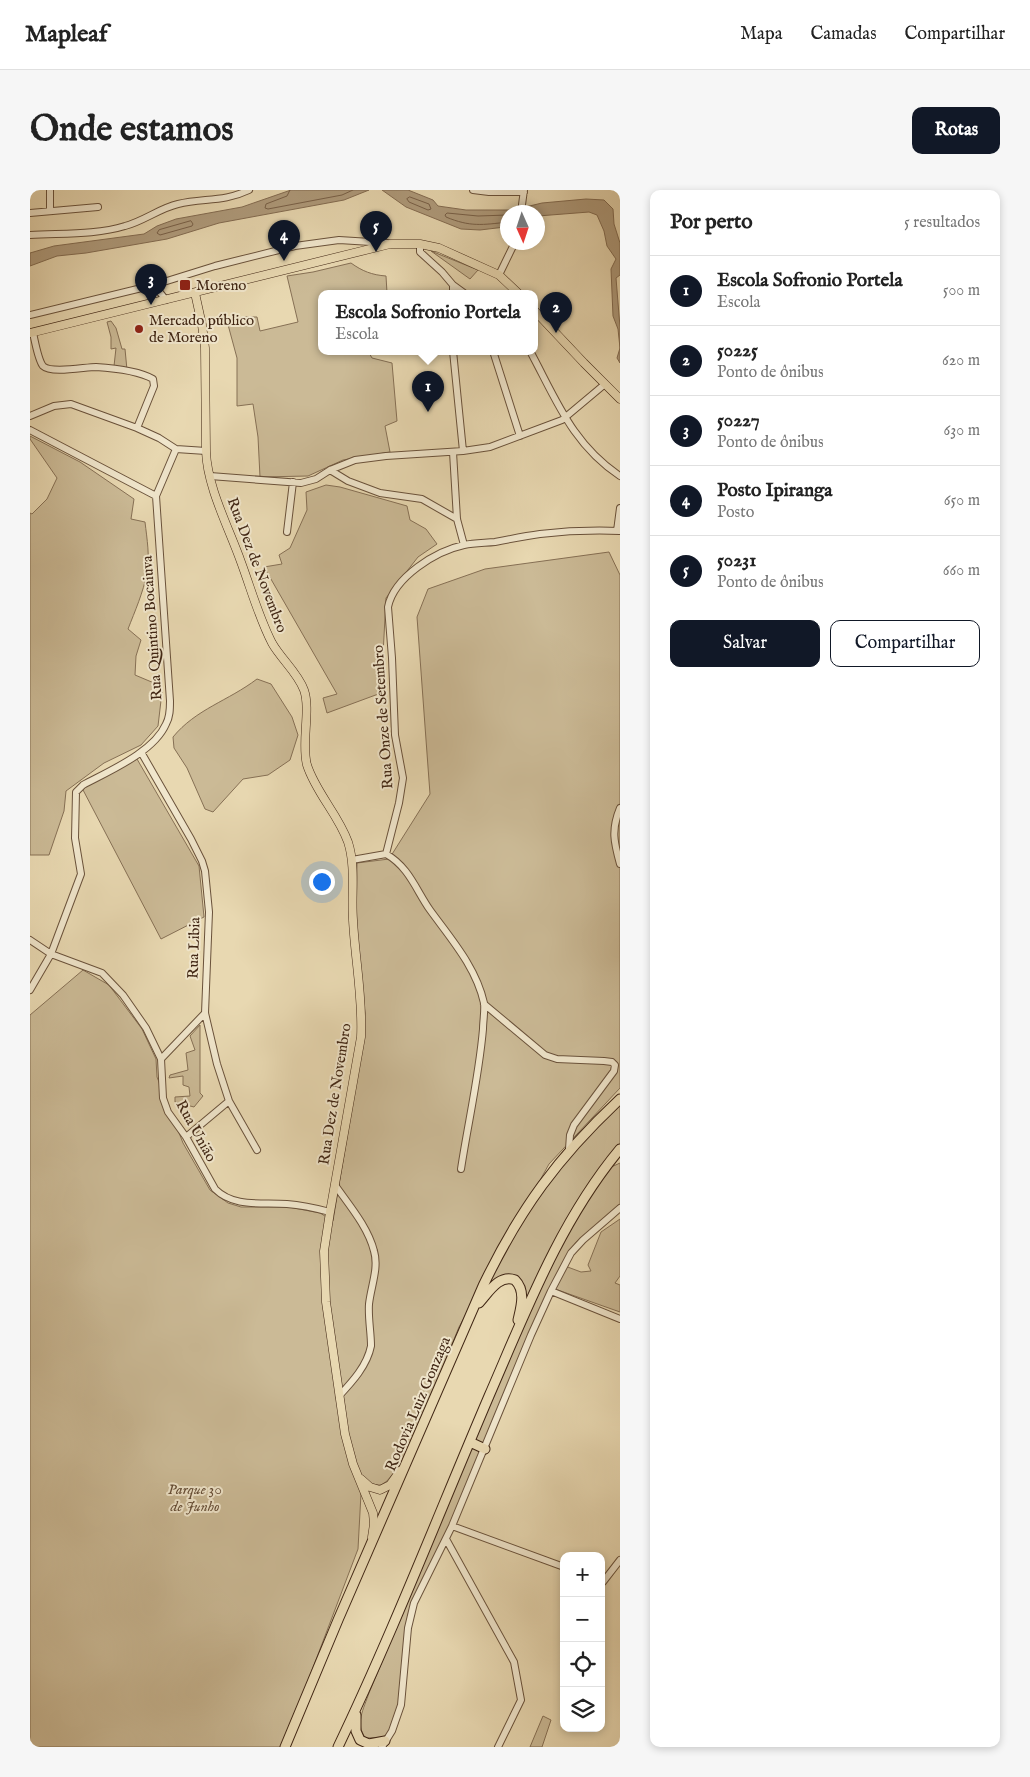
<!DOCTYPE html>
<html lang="pt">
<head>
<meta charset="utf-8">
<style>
	body { margin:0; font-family:"IM FELL English",serif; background:#f6f6f6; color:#222 }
	.controls { position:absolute; right:15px; bottom:15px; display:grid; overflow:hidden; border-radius:10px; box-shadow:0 2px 8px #0003 }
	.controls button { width:45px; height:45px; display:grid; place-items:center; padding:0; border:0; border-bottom:1px solid #e0e0e0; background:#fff; color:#222; font:25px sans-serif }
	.compass { position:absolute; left:470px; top:15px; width:45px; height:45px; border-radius:50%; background:#fff; box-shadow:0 2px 8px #0003; rotate:177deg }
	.you { position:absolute; left:291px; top:691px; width:18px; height:18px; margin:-12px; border:4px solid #fff; border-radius:50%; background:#1a73e8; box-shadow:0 0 0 8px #1a73e833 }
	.badge { display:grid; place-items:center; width:32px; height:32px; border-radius:50%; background:#111827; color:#fff; font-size:16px; font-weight:700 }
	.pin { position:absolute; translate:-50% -41px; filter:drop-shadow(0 1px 2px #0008) }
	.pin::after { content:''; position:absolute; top:26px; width:18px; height:15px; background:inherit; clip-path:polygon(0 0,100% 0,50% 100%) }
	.popup { position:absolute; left:288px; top:100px; width:220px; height:65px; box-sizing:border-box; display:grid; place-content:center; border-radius:10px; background:#fff; filter:drop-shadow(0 1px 4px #0005); font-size:16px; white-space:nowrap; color:#767676 }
	.popup b { font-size:19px; color:#222 }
	.popup::after { content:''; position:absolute; left:50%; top:100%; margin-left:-10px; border:10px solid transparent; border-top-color:#fff }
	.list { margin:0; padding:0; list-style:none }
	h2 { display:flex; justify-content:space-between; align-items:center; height:65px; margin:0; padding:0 20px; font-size:21px }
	h2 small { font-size:16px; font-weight:400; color:#767676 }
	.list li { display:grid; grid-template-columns:32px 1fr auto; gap:15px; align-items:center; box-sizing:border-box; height:70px; padding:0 20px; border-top:1px solid #e0e0e0 }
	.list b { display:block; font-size:19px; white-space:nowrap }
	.list p { margin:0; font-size:16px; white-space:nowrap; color:#767676 }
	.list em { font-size:16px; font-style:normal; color:#767676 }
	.actions { display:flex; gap:10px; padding:15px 20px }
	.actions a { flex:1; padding:11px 0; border:1px solid #111827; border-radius:10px; text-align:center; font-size:18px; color:#111827 }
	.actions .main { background:#111827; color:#fff }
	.icon { flex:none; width:28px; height:28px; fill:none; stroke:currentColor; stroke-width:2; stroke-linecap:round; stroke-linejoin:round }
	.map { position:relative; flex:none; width:590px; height:1557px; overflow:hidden; border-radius:10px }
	header { display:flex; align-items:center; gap:30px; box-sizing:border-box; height:70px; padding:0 25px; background:#fff; border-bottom:1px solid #e0e0e0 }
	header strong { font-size:24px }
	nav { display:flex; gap:28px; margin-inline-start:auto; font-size:18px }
	.intro { display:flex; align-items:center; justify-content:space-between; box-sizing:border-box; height:120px; padding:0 30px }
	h1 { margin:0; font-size:35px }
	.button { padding:12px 22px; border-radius:10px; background:#111827; color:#fff; font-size:18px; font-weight:700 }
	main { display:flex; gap:30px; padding:0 30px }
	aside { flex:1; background:#fff; border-radius:10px; box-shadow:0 2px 8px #0003 }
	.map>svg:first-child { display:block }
	.green { fill:#cbba96; stroke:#867055 }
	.water { fill:#af9b7c; stroke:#836c52 }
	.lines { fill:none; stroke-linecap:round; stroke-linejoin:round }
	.shore { stroke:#786048; stroke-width:1 }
	.minor-casing { stroke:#6a523b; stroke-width:8 }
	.major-casing { stroke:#402614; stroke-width:9 }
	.highway-casing { stroke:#402614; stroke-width:11 }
	.minor { stroke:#f0e6cc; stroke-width:6 }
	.major { stroke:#e8d8b1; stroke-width:8 }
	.highway { stroke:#e8d8b1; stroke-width:9 }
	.poi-dot { fill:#8f2418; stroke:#f0e6cc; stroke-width:2 }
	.labels { text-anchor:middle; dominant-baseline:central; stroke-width:4; stroke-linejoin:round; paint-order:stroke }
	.poi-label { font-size:15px; fill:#402614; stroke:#f0e6cc; text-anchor:start }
	.street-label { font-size:15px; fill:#402614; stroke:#f0e6cc }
	.park-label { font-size:15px; font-style:italic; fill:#634b34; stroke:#f0e6cc }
</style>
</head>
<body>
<header>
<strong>Mapleaf</strong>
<nav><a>Mapa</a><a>Camadas</a><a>Compartilhar</a></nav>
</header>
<div class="intro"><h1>Onde estamos</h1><a class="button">Rotas</a></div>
<main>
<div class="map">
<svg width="590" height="1557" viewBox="0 0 590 1557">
	<rect width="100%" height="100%" fill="#e8d8b1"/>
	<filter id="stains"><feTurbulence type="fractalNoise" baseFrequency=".004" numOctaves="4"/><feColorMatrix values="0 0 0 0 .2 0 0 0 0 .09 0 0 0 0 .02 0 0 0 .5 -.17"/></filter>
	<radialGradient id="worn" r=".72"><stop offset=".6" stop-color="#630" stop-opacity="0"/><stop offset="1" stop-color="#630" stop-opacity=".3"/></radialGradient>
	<path class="green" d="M401,61L448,80L440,89Z
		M321,73C332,81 342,85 356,86L357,103H292V161H338L342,168L362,173L367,231L355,236L360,262L313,270L278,286L230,287L228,247L223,214L207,216V168L197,131L215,127H227L230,141L268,132L257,86L283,82Z
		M81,131L86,138L92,159H95L97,180L84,176L86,158L81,159V147L77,132Z
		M0,246L50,272L104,309L101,329L115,332C117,349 120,367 117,383C113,403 105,421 98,439L111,450L106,466L105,485L124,493L132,502L128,536L111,555L74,573L36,601L34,621L19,665H0V323L2,324L17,309L27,288L0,249Z
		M296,295L310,297L377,316L380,330L396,339L407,354L388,367L356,408L351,503L297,523L293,508L307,504L234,377L252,374L249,365L260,358L277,320L276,302Z
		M579,362L590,385V898L519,974L493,1021L542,952L590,909V957L494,1114L483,1086L453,1102L492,1023L429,1137L376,1267L357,1291L351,1295H342L332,1285L328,1359L276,1496L251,1557H0V825L53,780L79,795L112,839L126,869L127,887L153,953L180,1000L198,1013L211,1017H259L290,1023L303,1031L327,887L335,823L326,741L327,673L359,669L400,604L387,427L398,399L455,379Z
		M227,489L241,494L262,527L268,545L260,570L238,585L213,589L183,622L175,619L157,578L144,558L143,547C166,519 198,511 227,489Z
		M107,569L169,676L174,727L131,749L52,598Z
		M170,835V903L173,906L164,917L145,912V907L160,906L159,897L153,895V886L139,888L140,885L158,880L156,863L165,860L160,846Z
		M590,973V1015L546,1052L512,1114L422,1334L378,1424L369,1514L361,1539L354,1547L336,1548C324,1535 334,1518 339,1503L483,1158L531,1053L577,979Z
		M590,1029V1086L585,1093L590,1095V1122L525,1099L535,1076L551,1082L561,1081L558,1075L571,1042Z
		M513,1526L521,1530L512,1557H500Z"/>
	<path class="water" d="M261,0H339L314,10L189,33L137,49L56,63L27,66L0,76V63L24,56L114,44L127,36L146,29L212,17Z
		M352,0H378L403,10L408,16L436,20H483L512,13L556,9L574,10L583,19L584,34L590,53V85L586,88L590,137V173L587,168L590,158L588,139L583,126L581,79L586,69L577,56L574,41L567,25L559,22L508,26V22H478L477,36L475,37L450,40L431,39L376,17Z"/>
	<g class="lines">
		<path class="shore" d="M260,0L257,6L236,14L235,18L238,19L312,5L323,0
			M380,7L399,14L401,19L398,20L379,12L377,9Z
			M478,25L448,26L417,23L415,25L416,27C440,37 452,35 478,32
			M161,31L163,34L162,36L130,45L127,43L129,40Z"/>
		<defs>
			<path id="minor" d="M20,0V20
				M443,0L459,2H494
				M491,22L494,0
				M0,23L68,17
				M0,45C31,43 66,45 95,36C114,31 130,18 148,14C174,8 194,12 219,0
				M390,54V62L412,82L423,95V103
				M469,85L485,52
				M124,95L136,110
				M423,95L434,103
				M0,125L124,95L185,76L265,56L309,50L357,53
				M3,143C5,151 8,170 13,176C21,184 55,177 66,177C82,178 109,181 123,189L124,196L107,238
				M423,161L433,261
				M463,161L490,246
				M500,161C526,209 542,254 590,286
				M0,226L24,216L41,214L107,238L129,248L146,259L176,261
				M0,240L126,306
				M423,262L427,329L434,355
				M300,280L318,291L350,303L392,309L427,329
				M180,286L271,293L286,289L300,280L325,270L356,266L433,261L460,257L532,230L575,194
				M587,341L590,318
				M257,342L263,292
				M111,562L161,649L172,671L175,681L179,722L175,823L187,874L199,911L227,960
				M590,618C581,640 584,652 590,674
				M322,670L356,664
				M0,750L21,764L72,783L93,805L116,838L131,869L133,908L138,922L156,947L185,999C204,1018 232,1012 257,1014C271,1015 285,1018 300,1022
				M0,800L21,764L51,684L45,648L46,602L53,595C79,581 124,562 136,534C140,527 140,519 140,511L126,306L146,259
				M454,814L515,865L527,869L574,871L582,872L585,875L584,881L544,935L540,945L539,959
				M131,869L175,823
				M156,947L199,911
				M431,979C438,933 449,886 453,839C453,831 455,821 454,813C446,777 421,749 400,720C386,700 379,677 356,664L369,613L373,588L365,545L362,468L358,417C364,387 406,361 434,355C444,353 455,353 465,352C480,349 495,346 510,344C536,341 564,340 590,341
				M305,995C319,1015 338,1037 344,1061C349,1078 341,1096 339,1114C338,1128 341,1142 341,1156C337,1176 322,1192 309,1206
				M521,1101L590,1129
				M422,1336L534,1377
				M416,1349L484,1472L491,1510L468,1557
				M571,1391L573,1392L590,1370
				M352,1557L362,1541L371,1515L378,1438L384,1413L422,1336L501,1145L521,1101L541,1063L553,1050L590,1018"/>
			<path id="major" d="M165,103L172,135L175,158L176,261C177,297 199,338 211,372C221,399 229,428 242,453C251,469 268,483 274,500C281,520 271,553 277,575C286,603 308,624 318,652C326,677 321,704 323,730C325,769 333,808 331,847L300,1022L294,1061L296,1112L315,1244L323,1274L343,1323L344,1334L342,1347
				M504,120L554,173L590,209
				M0,143L360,54H390L409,58L469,85L488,103
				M331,1289L340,1297L350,1300L360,1295L370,1281"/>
			<path id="highway" d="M449,1113C459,1102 469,1084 485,1090C496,1101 491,1117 488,1130
				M440,1252L455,1259
				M326,1525V1541L330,1550L339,1554L355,1551
				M255,1557L308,1430L453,1096C490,1019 528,967 590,909
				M308,1557C363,1442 409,1323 459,1206C496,1121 530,1031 590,959"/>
		</defs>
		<use href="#minor" class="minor-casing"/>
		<use href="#major" class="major-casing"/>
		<use href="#highway" class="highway-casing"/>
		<use href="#minor" class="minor"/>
		<use href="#major" class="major"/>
		<use href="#highway" class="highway"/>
	</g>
	<g class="poi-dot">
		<rect x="149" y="89" width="12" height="12" rx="2.5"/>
		<circle cx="109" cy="139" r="5"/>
	</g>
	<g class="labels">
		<g class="poi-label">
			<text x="166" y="95">Moreno</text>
			<text x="119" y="130">Mercado público<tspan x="119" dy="17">de Moreno</tspan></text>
		</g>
		<g class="street-label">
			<text transform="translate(227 375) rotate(69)">Rua Dez de Novembro</text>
			<text transform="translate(122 438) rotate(-94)">Rua Quintino Bocaiuva</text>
			<text transform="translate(353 527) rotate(-94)">Rua Onze de Setembro</text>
			<text transform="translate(164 758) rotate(-88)">Rua Libia</text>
			<text transform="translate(305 904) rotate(-81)">Rua Dez de Novembro</text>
			<text transform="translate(166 941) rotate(61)">Rua União</text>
			<text transform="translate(388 1214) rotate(-67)">Rodovia Luiz Gonzaga</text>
		</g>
		<g class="park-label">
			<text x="165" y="1299">Parque 30<tspan x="165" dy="17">de Junho</tspan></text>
		</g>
	</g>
	<rect width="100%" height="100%" filter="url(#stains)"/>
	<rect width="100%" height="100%" fill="url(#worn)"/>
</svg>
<div class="controls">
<button>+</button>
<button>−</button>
<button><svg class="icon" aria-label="locate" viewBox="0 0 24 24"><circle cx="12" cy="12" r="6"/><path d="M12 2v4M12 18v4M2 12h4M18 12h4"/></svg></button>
<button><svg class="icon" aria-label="layers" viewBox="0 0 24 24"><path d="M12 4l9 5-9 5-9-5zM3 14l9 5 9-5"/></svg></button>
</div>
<svg class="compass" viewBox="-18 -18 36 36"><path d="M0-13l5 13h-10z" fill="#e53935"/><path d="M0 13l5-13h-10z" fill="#767676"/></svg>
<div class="you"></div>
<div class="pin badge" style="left:398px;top:222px">1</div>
<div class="popup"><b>Escola Sofronio Portela</b>Escola</div>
<div class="pin badge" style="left:526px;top:143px">2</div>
<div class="pin badge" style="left:121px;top:115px">3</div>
<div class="pin badge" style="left:254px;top:71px">4</div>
<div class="pin badge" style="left:346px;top:62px">5</div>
</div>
<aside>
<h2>Por perto<small>5 resultados</small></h2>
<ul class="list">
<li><span class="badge">1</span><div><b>Escola Sofronio Portela</b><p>Escola</p></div><em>500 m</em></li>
<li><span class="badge">2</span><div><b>50225</b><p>Ponto de ônibus</p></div><em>620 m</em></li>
<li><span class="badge">3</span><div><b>50227</b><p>Ponto de ônibus</p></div><em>630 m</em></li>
<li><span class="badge">4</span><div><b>Posto Ipiranga</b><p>Posto</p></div><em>650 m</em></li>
<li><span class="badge">5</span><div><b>50231</b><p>Ponto de ônibus</p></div><em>660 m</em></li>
</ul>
<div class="actions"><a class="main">Salvar</a><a>Compartilhar</a></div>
</aside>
</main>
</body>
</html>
